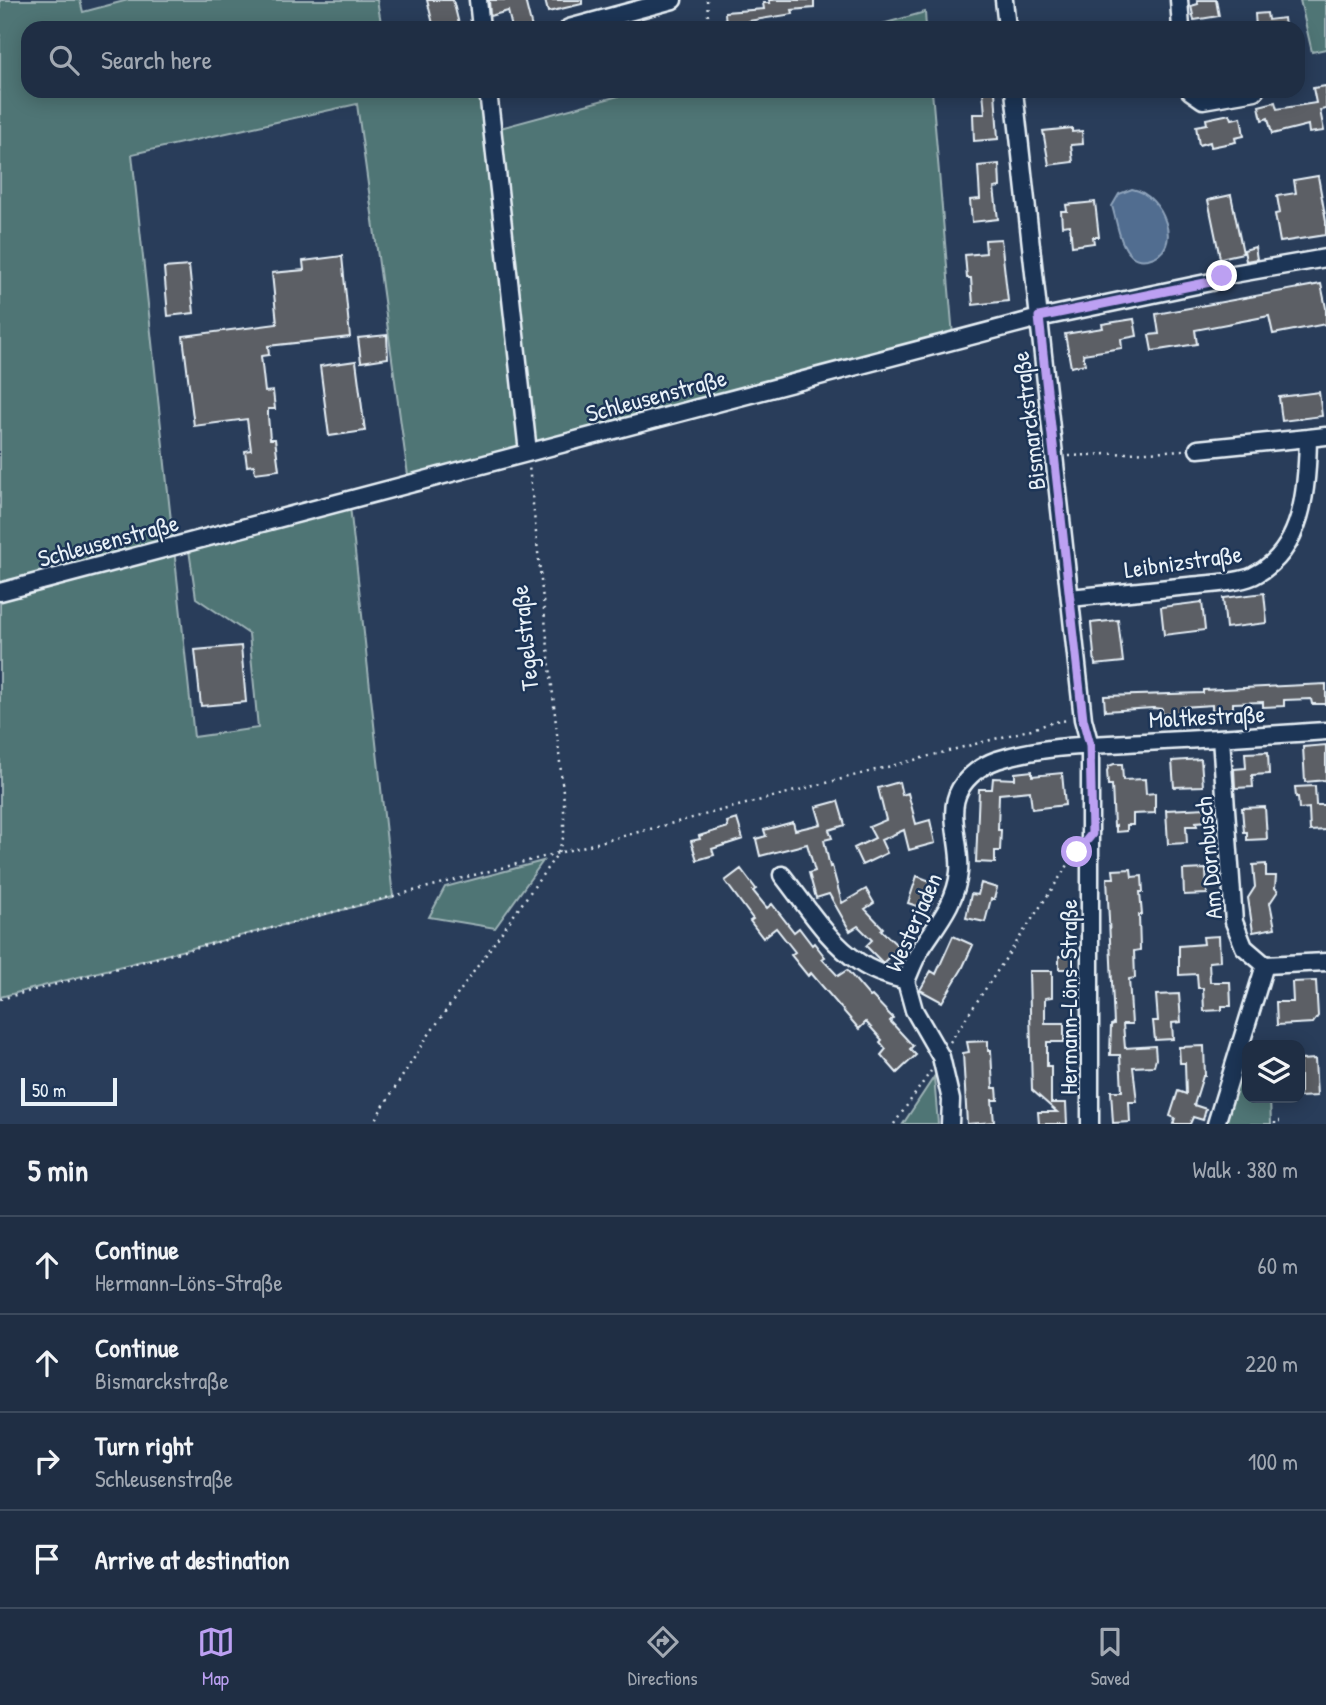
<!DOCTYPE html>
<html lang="en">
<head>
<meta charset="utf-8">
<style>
	body { margin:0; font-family:"Patrick Hand",sans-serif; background:#27364b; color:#f1f3f6 }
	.controls { position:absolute; right:21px; bottom:21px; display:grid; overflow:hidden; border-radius:14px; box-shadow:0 4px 18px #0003 }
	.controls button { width:63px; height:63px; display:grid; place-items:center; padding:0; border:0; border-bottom:2px solid #3c4a5d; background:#1f2e44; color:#f1f3f6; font:35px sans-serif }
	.scale { position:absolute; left:21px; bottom:18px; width:96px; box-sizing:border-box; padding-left:7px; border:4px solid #e8f1f8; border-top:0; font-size:19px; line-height:24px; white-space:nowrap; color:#e8f1f8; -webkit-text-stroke:5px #1d3557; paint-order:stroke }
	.stop { position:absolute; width:21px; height:21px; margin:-16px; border:5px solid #bca0f2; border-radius:50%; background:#fff }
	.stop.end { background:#bca0f2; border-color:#fff; box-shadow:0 2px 7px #0008 }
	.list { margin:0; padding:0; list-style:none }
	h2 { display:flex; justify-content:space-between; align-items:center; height:91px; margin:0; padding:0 28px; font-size:30px }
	h2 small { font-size:23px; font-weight:400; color:#a1a8b2 }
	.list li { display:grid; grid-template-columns:46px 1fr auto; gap:21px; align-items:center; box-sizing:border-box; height:98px; padding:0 28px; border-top:2px solid #3c4a5d }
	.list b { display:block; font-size:26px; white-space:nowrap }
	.list p { margin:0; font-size:23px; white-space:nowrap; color:#a1a8b2 }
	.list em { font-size:23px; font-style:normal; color:#a1a8b2 }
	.icon { flex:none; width:38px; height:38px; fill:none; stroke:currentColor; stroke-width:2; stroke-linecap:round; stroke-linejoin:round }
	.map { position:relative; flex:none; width:1326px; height:1124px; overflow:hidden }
	.search { position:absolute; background:#1f2e44; box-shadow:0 4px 18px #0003; left:21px; right:21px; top:21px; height:77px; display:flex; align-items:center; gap:18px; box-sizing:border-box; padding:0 24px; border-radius:21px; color:#a1a8b2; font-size:26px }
	.sheet { height:483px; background:#1f2e44 }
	nav { display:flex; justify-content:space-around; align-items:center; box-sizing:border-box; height:98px; border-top:2px solid #3c4a5d; background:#1f2e44; font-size:19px; color:#a1a8b2 }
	nav a { display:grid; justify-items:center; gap:4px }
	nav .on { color:#bca0f2 }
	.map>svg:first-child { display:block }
	.green { fill:#507474; stroke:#9cb2b6; stroke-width:2 }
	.water { fill:#516d90; stroke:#8da2ba; stroke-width:2 }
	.building { fill:#5b5e65; stroke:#e8f1f8; stroke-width:2 }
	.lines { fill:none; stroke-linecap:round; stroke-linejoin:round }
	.minor-casing { stroke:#e8f1f8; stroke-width:21 }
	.path { stroke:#e8f1f8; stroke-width:2.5; stroke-dasharray:2 5; stroke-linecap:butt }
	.minor { stroke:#1d3557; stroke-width:16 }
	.route { stroke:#bca0f2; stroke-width:9 }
	.labels { text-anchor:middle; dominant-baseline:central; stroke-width:5; stroke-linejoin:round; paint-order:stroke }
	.street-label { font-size:24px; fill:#e8f1f8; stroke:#1d3557 }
</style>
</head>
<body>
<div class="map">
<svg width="1326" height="1124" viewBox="0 0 1326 1124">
	<rect width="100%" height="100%" fill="#293d5a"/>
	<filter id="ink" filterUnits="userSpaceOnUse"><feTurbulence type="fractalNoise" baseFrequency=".0143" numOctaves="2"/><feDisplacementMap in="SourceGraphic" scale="14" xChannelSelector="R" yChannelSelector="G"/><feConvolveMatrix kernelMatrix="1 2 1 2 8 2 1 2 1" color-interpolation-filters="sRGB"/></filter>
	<g filter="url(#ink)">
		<path class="green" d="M0,0H80L83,12L128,0H377L382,28H28V91H483L489,131L637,91H932L954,348L410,490L357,104L132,154L194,737L258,728L249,634L196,598L189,550L350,506L393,897L0,997Z
			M1300,0H1326V49L1312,52Z
			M925,12L926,28H868Z
			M543,861L495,928L429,917L445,887Z
			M1247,1051V1098H1270L1271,1124H1225Z
			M934,1077L938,1124H903Z"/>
		<path class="water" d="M1132,189C1163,194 1186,251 1148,259C1142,260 1137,260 1132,256C1119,245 1117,221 1112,206L1119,194Z"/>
		<path class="building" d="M427,0H453L460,28H434Z
			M489,0H525L532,28H512L508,11L490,16Z
			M545,0H582V4L548,12Z
			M769,0H814V8L792,10L793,14L748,21L749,28H726L725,12L764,9L763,3H770Z
			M1197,0H1216L1219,16L1194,20L1191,6L1198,4Z
			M1267,13L1268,20L1284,18L1285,28H1256L1255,14Z
			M1326,86V109L1320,110L1324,131L1309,133L1308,125L1272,134L1268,118L1262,120L1259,106L1275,102L1277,109L1316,103L1313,88Z
			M983,91H995L998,139L974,141L973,114H985Z
			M1230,114L1232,119L1241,117L1244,136L1235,138L1236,142L1211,147L1210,142L1199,145L1196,126L1207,124L1206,119Z
			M1072,128V132L1082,131L1083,144L1071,145L1073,162L1049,165L1043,131Z
			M999,164L1000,187L994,188L998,219L972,222L970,200L980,199L978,166Z
			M1318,176L1326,221V235L1280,242L1275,214L1280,213L1277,196L1296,193L1294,180Z
			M1231,195L1243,253L1220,258L1208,200Z
			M1095,202L1099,237H1093L1094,243L1072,246L1070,225L1062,226L1061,211H1067L1066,205Z
			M1001,239L1008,301L973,305L971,278H967L965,255L986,253L985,240Z
			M1255,247L1257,259L1246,261L1244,250Z
			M342,256L350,337L268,346L269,355L261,356L265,392L273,391L275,409H268V416L270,439H275L279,470L255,473L254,465L247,466L245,451L251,450L247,419L194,426L183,336L277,324L272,273L304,270L303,261Z
			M189,266L194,313L168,316L164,268Z
			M1321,284L1326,308V324L1273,334L1269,316L1195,330L1197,344L1152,351L1149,335L1159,334L1156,314Z
			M1134,319L1137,336L1121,339L1122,348L1083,354L1085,364L1071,367L1065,334L1103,328L1102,324Z
			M387,335L388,358L361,362L358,338Z
			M356,361L365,431L329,436L320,366Z
			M1319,392L1322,416L1282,421L1279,397Z
			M1264,593L1267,623L1226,628L1223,598Z
			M1202,602L1205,630L1164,635L1161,607Z
			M1118,620L1123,662L1095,665L1091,623Z
			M241,646L246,702L201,706L195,650Z
			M1326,684V704H1312L1311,699L1284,700V706L1263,707V702L1233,703V710H1212V705L1183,707L1184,713L1162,714V709L1153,708L1105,711L1104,696L1203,693V690Z
			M1326,745V780L1305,782L1303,747Z
			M1268,752L1269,774L1252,775L1253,787L1235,788L1234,769L1246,768L1245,753Z
			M1201,759L1203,786L1174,787L1172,761Z
			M1114,764H1122L1123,780L1145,779L1146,794L1155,793V813L1133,814V825H1127V831L1116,832V825L1114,826L1112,785H1108L1107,771L1109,766Z
			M1032,771V776L1062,773L1065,805L1032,809L1030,791L999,794L998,830H1001L1000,851H995V863L976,862L979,789H992L993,778L1015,779V773Z
			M899,782L902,795L908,793L916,824L930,820L935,843L909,850L904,830L881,840L887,853L862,865L854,848L875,838L869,827L886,820L878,788Z
			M1315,786L1316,805H1326V830L1310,831L1309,808L1299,809L1298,797H1296L1295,787Z
			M838,801L845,825L829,830L832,838L824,840L830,867L832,866L842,903L866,889L874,903L865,909L883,928L881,930L899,947L883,963L866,946L872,940L858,926L850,931L829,894L816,898L809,873L815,871L807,844L760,856L756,839L766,836L764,830L793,822L795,830L821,824L816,807Z
			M1265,807L1267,839L1247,840V832H1244L1242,808Z
			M1206,808L1207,821L1196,822L1197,826H1186L1187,843L1168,844L1166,810Z
			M737,819L743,839L712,849L714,855L697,860L691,841L700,839L699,836L728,827L727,822Z
			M1266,864V876H1276L1275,888L1278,891L1270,903L1275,928L1253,932L1248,898L1255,887L1253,865Z
			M741,869L756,889L753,891L767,908L772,904L794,932L799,928L812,945L814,943L825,957L822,959L838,976L847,970L870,997L872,996L893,1018L890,1021L913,1046L910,1049L916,1055L897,1073L881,1055L886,1049L880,1042L882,1040L866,1022L859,1029L811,973L808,976L791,955L795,952L776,928L763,938L750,921L753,919L725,881Z
			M1131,869L1132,877L1142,876L1143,892H1140L1142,915H1139L1140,950L1134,951L1135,978L1129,979L1132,1024H1123L1125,1048L1155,1046L1156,1059L1154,1066L1133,1067L1137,1102H1129L1130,1122L1113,1123L1111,1091H1122L1120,1055H1110L1111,1025L1114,1024L1107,878H1114L1113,870Z
			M1206,869L1207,894L1184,895L1183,870Z
			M917,876L938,884L929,910L908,903Z
			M981,883L997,888L994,899H991L985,922L966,918L971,894L978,895Z
			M953,936L973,945L962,969L942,1002L920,990L931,971L936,974Z
			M1219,936L1220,961L1209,962L1210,982H1230L1231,1006H1222V1010L1204,1011L1203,988H1198L1197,974L1179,975V946L1204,944L1203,937Z
			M1059,956H1073V969H1059Z
			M1029,971H1052V997L1045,998V1023H1064V1042H1047V1066H1051V1103H1066L1067,1124H1039L1038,1112H1057L1032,1090Z
			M1316,981L1318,1016L1313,1023L1277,1025L1276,1002H1293L1292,982Z
			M1179,994L1181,1022L1172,1023L1173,1039L1155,1040L1153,1021H1158L1156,995Z
			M988,1041V1051H991L993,1088H997L998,1100H992L994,1122L967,1124L963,1053L969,1052L967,1042Z
			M1204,1046L1205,1076H1203L1194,1105L1206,1109L1203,1120L1193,1117L1190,1124H1173L1175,1118L1170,1116L1178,1091L1186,1094L1185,1063H1180L1179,1047Z
			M1315,1059L1317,1096L1300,1097V1060Z"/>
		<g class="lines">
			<defs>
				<path id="minor" d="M478,0L481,28
					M1004,0L1007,28
					M1179,0L1181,28
					M569,28L673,0
					M488,91L528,452
					M1014,91L1083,719L1090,745V1124
					M1190,91L1203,100L1255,91
					M1198,449L1308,438
					M0,592L1039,318L1211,282L1222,276L1326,258
					M1070,598C1110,594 1149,590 1189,586C1207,584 1237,583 1253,576C1304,551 1307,488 1308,438L1326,436
					M782,875C805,904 828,942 859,962C873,972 890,976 906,981
					M1265,965L1326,962
					M950,1124L951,1100L941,1057L914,1010L906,981C910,972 914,961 919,952C935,926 956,904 959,872C962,845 946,813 960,789C968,775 983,765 997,760C1044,745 1097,745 1145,742C1205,739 1266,735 1326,731
					M1216,1124L1265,965L1244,947L1234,922L1221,738"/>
			</defs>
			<use href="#minor" class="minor-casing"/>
			<path class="path" d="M707,0L709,28
				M1069,456L1185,450
				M0,999L1025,731L1054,722L1069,720
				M950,1042L1076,853
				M372,1124L428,1036L558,853L564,835V801L529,466
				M894,1124L931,1071
				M1275,1124V1121H1280"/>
			<use href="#minor" class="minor"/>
		</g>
	</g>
	<g class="lines" filter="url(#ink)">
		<path class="route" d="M1077,852L1092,834L1090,745L1083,719L1039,317L1210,282L1222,276"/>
	</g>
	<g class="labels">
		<g class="street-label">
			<text transform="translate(656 395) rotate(-15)">Schleusenstraße</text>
			<text transform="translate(1028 421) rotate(-97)">Bismarckstraße</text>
			<text transform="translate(108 540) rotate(-15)">Schleusenstraße</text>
			<text transform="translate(1183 561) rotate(-8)">Leibnizstraße</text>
			<text transform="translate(524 638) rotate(-96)">Tegelstraße</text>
			<text transform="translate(1207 716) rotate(-3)">Moltkestraße</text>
			<text transform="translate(1208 858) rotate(-95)">Am Dornbusch</text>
			<text transform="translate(913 922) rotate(-66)">Westerjaden</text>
			<text transform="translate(1068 997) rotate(-90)">Hermann-Löns-Straße</text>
		</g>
	</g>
</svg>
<div class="controls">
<button><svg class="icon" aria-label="layers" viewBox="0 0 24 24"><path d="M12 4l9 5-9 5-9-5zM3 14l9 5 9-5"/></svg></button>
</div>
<div class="scale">50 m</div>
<div class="stop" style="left:1077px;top:852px"></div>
<div class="stop end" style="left:1222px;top:276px"></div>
<div class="search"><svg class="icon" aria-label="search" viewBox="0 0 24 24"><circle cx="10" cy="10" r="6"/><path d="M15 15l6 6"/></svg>Search here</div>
</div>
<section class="sheet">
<h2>5 min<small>Walk · 380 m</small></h2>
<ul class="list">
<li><svg class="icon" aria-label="ahead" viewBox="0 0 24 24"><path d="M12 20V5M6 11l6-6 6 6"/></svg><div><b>Continue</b><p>Hermann-Löns-Straße</p></div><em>60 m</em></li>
<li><svg class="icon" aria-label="ahead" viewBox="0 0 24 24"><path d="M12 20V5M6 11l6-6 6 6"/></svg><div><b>Continue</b><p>Bismarckstraße</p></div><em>220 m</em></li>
<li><svg class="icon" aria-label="right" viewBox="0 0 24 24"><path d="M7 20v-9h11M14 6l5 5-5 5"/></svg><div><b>Turn right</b><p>Schleusenstraße</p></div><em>100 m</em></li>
<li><svg class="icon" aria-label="arrive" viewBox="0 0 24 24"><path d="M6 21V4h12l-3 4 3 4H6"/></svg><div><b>Arrive at destination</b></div></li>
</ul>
</section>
<nav>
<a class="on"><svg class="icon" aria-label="map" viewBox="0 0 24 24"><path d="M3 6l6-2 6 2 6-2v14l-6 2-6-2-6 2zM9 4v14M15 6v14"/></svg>Map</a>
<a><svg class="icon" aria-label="directions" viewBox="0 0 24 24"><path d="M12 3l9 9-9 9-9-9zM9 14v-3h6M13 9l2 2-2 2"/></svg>Directions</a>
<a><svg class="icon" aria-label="saved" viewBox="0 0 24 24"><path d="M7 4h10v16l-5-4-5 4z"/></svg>Saved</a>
</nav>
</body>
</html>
